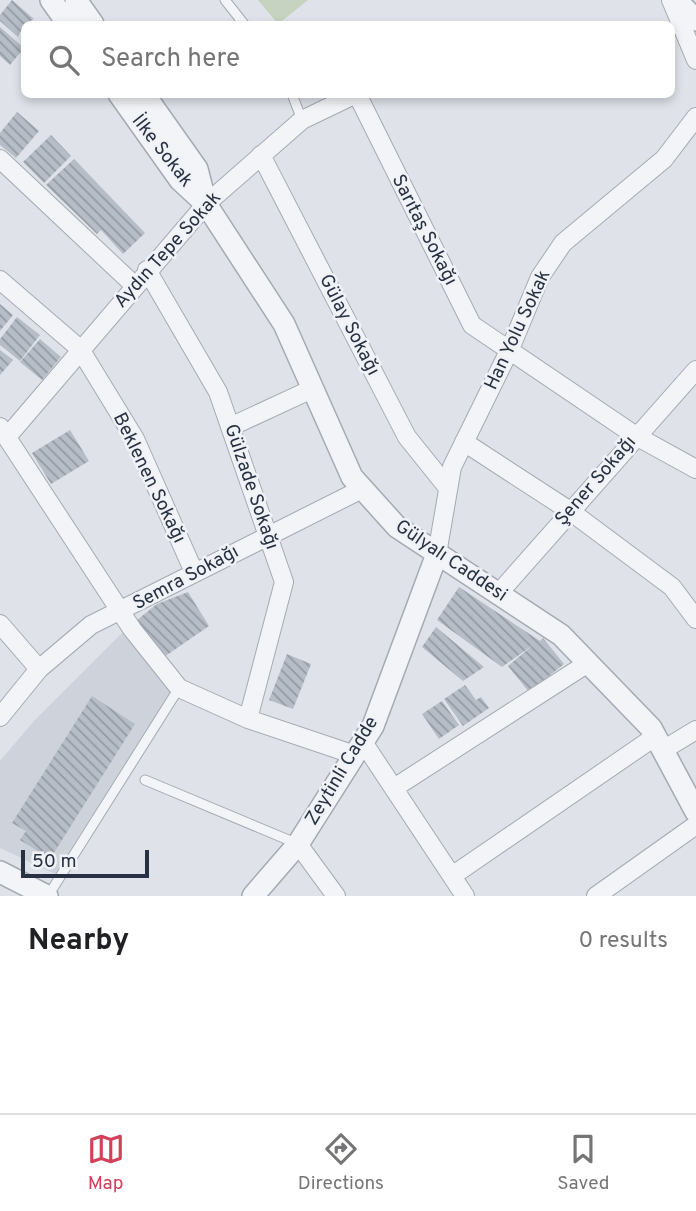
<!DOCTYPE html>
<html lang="en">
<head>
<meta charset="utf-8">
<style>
	body { margin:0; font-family:Overpass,sans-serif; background:#f6f6f6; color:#202124 }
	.scale { position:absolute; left:21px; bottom:18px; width:128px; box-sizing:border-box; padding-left:7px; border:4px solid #283141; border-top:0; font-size:19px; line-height:24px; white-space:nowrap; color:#283141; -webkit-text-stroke:5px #eff2f6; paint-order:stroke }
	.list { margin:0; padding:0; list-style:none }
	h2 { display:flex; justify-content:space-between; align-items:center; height:91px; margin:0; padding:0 28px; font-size:30px }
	h2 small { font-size:23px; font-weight:400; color:#757577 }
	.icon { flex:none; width:38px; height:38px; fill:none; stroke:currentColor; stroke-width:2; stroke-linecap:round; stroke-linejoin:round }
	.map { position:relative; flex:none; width:696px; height:896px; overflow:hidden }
	.search { position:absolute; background:#fff; box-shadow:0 4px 10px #0003; left:21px; right:21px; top:21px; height:77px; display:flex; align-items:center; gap:18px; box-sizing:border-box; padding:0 24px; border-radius:10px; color:#757577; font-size:26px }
	.sheet { height:217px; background:#fff }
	nav { display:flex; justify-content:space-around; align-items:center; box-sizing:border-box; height:98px; border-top:2px solid #e0e0e0; background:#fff; font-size:19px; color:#757577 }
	nav a { display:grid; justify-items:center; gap:4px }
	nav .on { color:#d2405a }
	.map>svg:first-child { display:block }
	.built { fill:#cdd2db }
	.green { fill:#c5d3c0 }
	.building { fill:url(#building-back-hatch) }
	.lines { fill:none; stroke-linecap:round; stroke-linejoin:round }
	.service-casing { stroke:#a4aab3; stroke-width:11 }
	.minor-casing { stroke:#a4aab3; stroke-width:20 }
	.tertiary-casing { stroke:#a4aab3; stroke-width:24 }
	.service { stroke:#f2f4f7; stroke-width:9 }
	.minor { stroke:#f2f4f7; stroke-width:18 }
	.tertiary { stroke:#f2f4f7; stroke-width:21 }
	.labels { text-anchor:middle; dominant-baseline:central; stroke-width:5; stroke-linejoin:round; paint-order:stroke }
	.street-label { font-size:19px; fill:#283141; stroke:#eff2f6 }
</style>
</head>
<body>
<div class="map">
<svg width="696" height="896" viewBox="0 0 696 896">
	<defs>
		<pattern id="building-back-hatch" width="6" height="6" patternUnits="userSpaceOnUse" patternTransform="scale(1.75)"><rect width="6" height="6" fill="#b6bdc6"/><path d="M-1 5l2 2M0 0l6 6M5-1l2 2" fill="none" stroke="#949aa2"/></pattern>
	</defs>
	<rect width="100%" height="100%" fill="#dfe3e9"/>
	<path class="built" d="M127,628L171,691L55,874L0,848V761L34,721Z"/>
	<path class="green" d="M258,0H308L278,24Z"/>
	<path class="building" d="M12,0L34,19L24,24L18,37L0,21V15Z
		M0,27L24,48L10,65L0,56Z
		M17,112L39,131L16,158L0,145V133Z
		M51,135L71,156L44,183L23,162Z
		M74,159L145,233L123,254L101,230L97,234L46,185Z
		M0,304L13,315L0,331Z
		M17,317L40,335L20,361L0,345V339Z
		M40,339L61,357L42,380L20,362Z
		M0,350L13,360L0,375Z
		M70,430L89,461L51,484L32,453Z
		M459,587L540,641L543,638L564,664L529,692L508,666L533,645L502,667L437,620Z
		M188,592L209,626L164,657L137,620L157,604Z
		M436,627L484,667L463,681L422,647Z
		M287,654L311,664L293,709L269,700Z
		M465,685L476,700L481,697L489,708L463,726L444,699Z
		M92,696L135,724L50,859L20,840L26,831L12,823Z
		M442,701L459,725L439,739L422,714Z"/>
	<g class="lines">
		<defs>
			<path id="service" d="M225,0L244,24
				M292,94L302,120
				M145,780L298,844
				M48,896L179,688"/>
			<path id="minor" d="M671,0L696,60
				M357,94L472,325L636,436L696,469
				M261,155L407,437L448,488
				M0,159L134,285
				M147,270L218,392L284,582L248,719
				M0,280L80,349L135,439L194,572
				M0,427L132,629L179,688L248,719L355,755
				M230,427L312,389
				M7,437L206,204L302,120L356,94
				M464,442L570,511L672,587L696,619
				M437,554L452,467L510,349L540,277L563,243L664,159L696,117
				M498,594L696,370
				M0,624L39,669
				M0,717L39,669L91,625L362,489
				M363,742L465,896
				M663,750L696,730
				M394,788L588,663
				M298,844L336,896
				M452,876L656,736
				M596,896L696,825"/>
			<path id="tertiary" d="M51,0L68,24
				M76,0L93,24
				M676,0L696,20
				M119,94L180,180L206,204L284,324L352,477L397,527L561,635L651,728L696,812
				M144,94L197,169L206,204
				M0,872L47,896
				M253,896L298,844L373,726L437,554"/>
		</defs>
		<use href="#service" class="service-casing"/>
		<use href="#minor" class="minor-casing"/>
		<use href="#tertiary" class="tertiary-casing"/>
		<use href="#service" class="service"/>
		<use href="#minor" class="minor"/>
		<use href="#tertiary" class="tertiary"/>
	</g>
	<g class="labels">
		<g class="street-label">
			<text transform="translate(162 151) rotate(52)">İlke Sokak</text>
			<text transform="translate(424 230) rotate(63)">Sarıtaş Sokağı</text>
			<text transform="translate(168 250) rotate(-48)">Aydın Tepe Sokak</text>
			<text transform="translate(349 325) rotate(63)">Gülay Sokağı</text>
			<text transform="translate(518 330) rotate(-65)">Han Yolu Sokak</text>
			<text transform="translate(149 478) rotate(64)">Beklenen Sokağı</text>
			<text transform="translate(596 481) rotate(-49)">Şener Sokağı</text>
			<text transform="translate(251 487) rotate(71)">Gülzade Sokağı</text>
			<text transform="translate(451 561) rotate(34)">Gülyalı Caddesi</text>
			<text transform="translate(186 578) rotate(-28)">Semra Sokağı</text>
			<text transform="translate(342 771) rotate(-59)">Zeytinli Cadde</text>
		</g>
	</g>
</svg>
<div class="scale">50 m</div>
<div class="search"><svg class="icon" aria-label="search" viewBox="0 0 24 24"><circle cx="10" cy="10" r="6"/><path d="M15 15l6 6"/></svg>Search here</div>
</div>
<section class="sheet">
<h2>Nearby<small>0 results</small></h2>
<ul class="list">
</ul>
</section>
<nav>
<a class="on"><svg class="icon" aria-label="map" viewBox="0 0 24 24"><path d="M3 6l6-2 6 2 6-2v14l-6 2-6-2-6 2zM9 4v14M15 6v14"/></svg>Map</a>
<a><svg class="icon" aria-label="directions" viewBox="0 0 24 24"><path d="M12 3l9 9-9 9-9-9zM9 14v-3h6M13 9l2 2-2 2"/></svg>Directions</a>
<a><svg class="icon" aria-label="saved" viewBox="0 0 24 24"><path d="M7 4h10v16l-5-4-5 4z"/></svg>Saved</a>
</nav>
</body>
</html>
